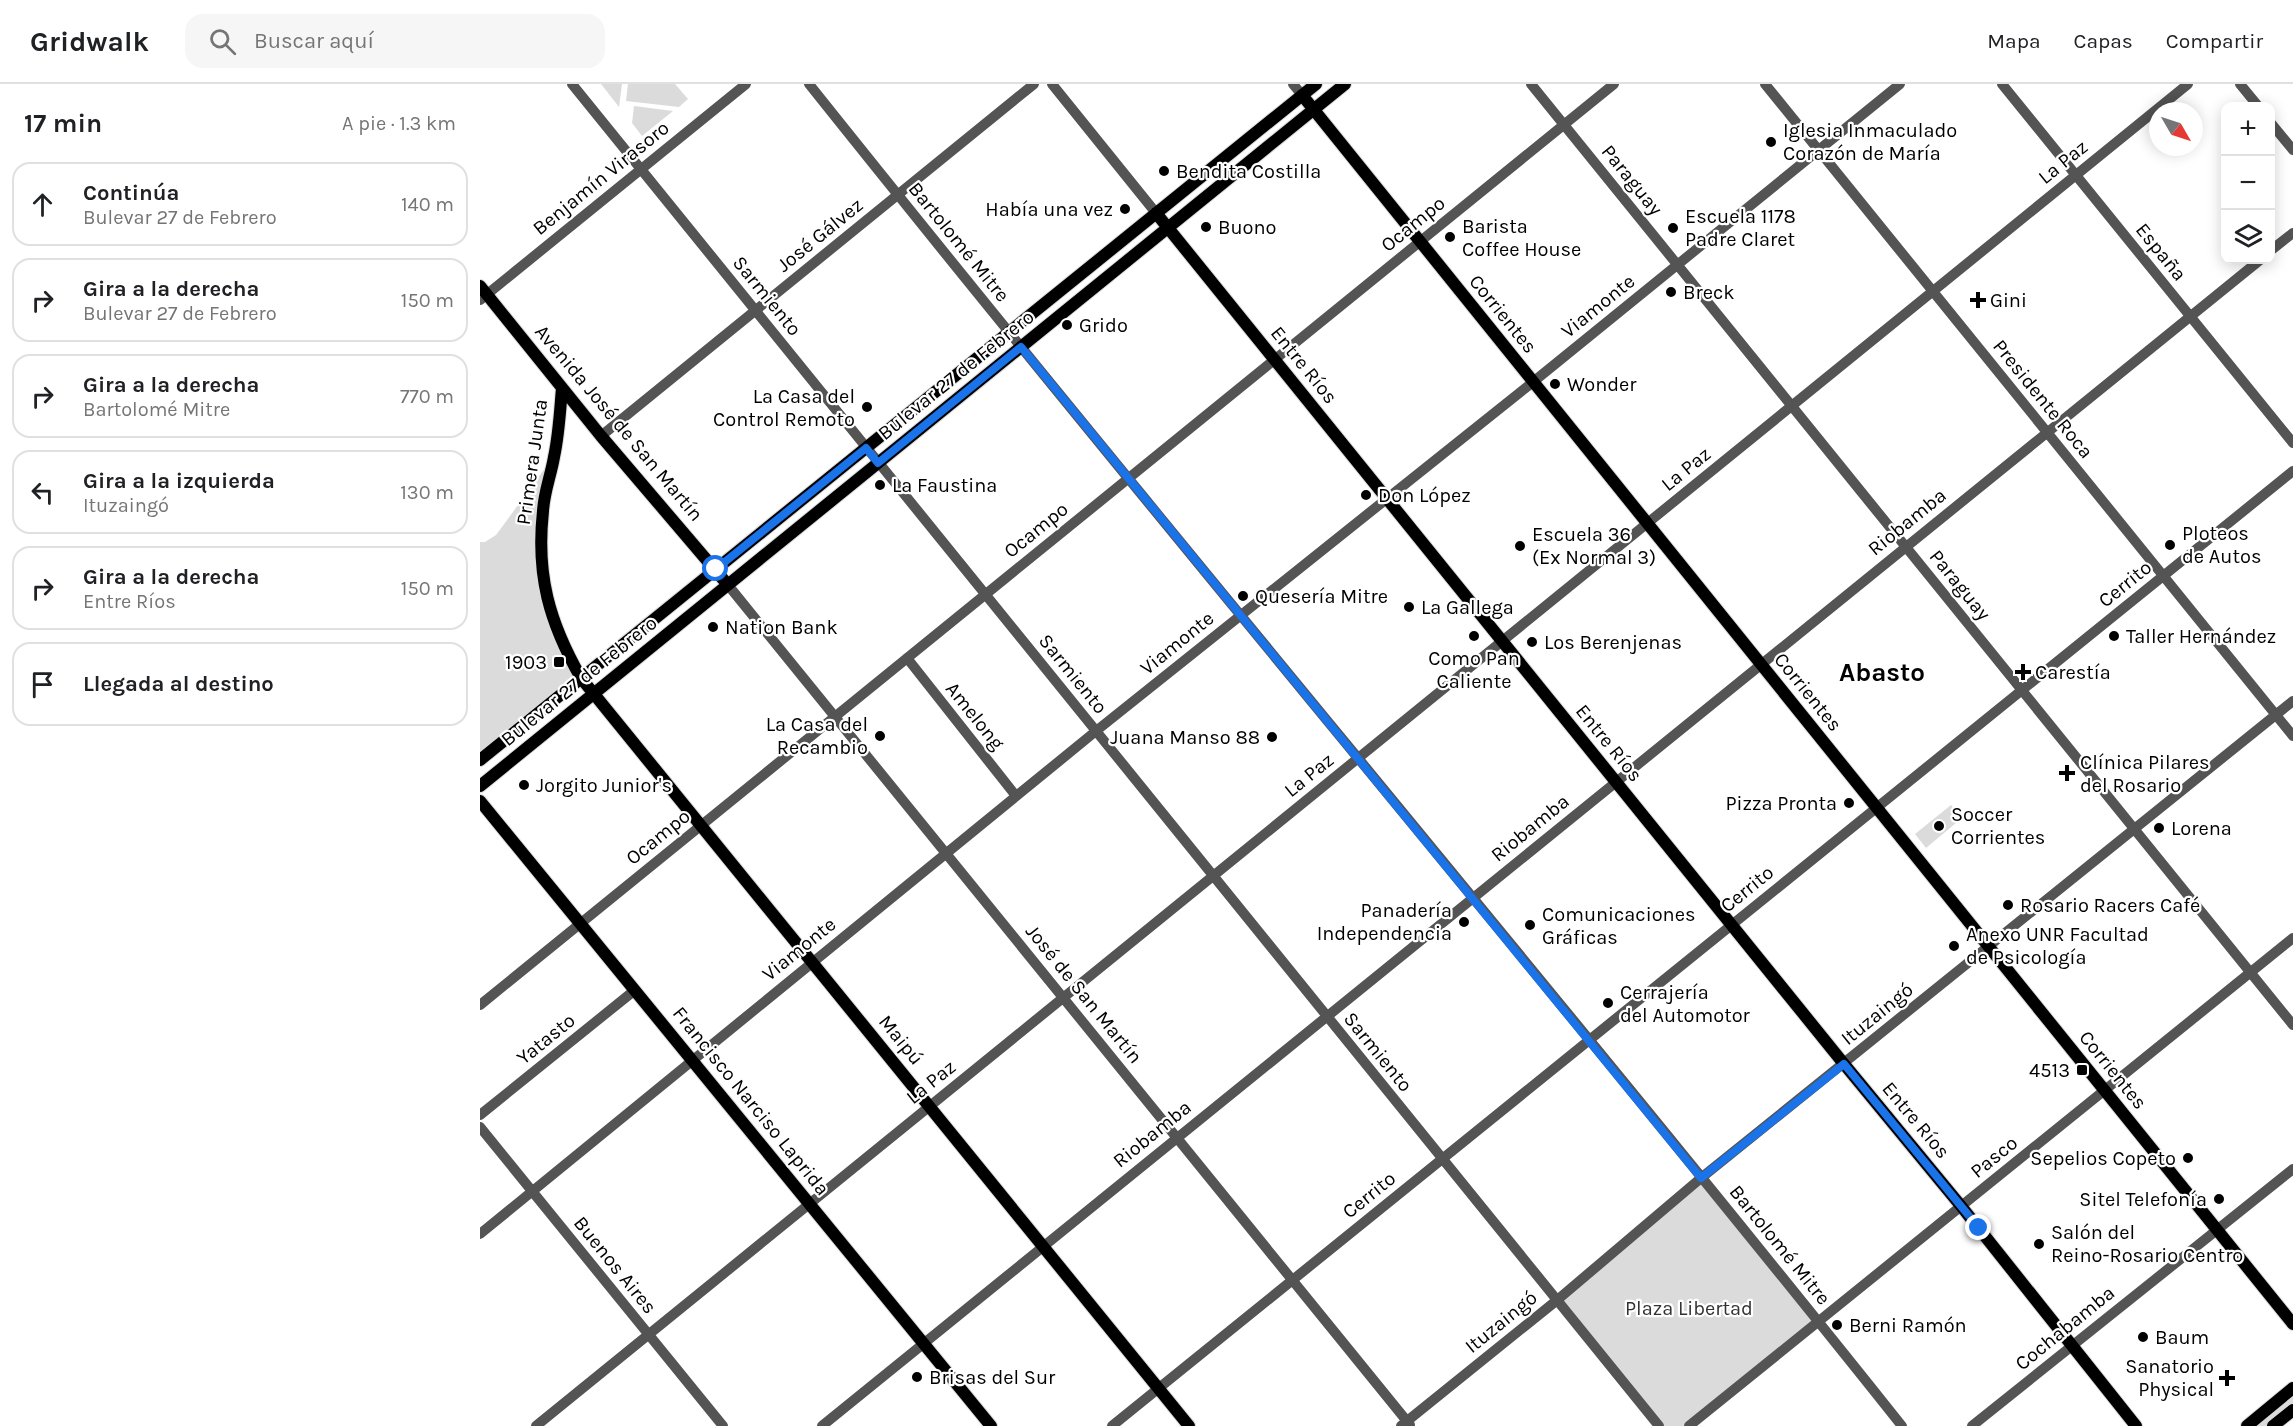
<!DOCTYPE html>
<html lang="es">
<head>
<meta charset="utf-8">
<style>
	body { margin:0; font-family:Karla,sans-serif; background:#f6f6f6; color:#202124 }
	.controls { position:absolute; right:18px; top:18px; display:grid; overflow:hidden; border-radius:12px; box-shadow:0 3px 15px #0003 }
	.controls button { width:54px; height:54px; display:grid; place-items:center; padding:0; border:0; border-bottom:2px solid #e0e0e0; background:#fff; color:#202124; font:30px sans-serif }
	.compass { position:absolute; left:1669px; top:18px; width:54px; height:54px; border-radius:50%; background:#fff; box-shadow:0 3px 15px #0003; rotate:129deg }
	.stop { position:absolute; width:18px; height:18px; margin:-14px; border:4px solid #1a73e8; border-radius:50%; background:#fff }
	.stop.end { background:#1a73e8; border-color:#fff; box-shadow:0 2px 6px #0008 }
	.list { margin:0; padding:0; list-style:none }
	h2 { display:flex; justify-content:space-between; align-items:center; height:78px; margin:0; padding:0 24px; font-size:26px }
	h2 small { font-size:20px; font-weight:400; color:#757577 }
	.list li { display:grid; grid-template-columns:39px 1fr auto; gap:18px; align-items:center; box-sizing:border-box; height:84px; margin:0 12px 12px; padding:0 12px; border:2px solid #e0e0e0; border-radius:18px }
	.list b { display:block; font-size:22px; white-space:nowrap }
	.list p { margin:0; font-size:20px; white-space:nowrap; color:#757577 }
	.list em { font-size:20px; font-style:normal; color:#757577 }
	.icon { flex:none; width:33px; height:33px; fill:none; stroke:currentColor; stroke-width:2; stroke-linecap:round; stroke-linejoin:round }
	.map { position:relative; flex:none; width:1813px; height:1342px; overflow:hidden }
	header { display:flex; align-items:center; gap:36px; box-sizing:border-box; height:84px; padding:0 30px; background:#fff; border-bottom:2px solid #e0e0e0 }
	header strong { font-size:28px }
	nav { display:flex; gap:33px; margin-inline-start:auto; font-size:21px }
	.search { width:420px; height:54px; background:#f6f6f6; display:flex; align-items:center; gap:15px; box-sizing:border-box; padding:0 21px; border-radius:18px; color:#757577; font-size:22px }
	main { display:flex }
	aside { flex:1; background:#fff }
	.map>svg:first-child { display:block }
	.green { fill:#dbdbdb }
	.lines { fill:none; stroke-linecap:round; stroke-linejoin:round }
	.major-casing { stroke:#dbdbdb; stroke-width:14 }
	.minor { stroke:#545454; stroke-width:10 }
	.major { stroke:#000; stroke-width:12 }
	.route { stroke:#1a73e8; stroke-width:8 }
	.poi-dot { fill:#000; stroke:#fff; stroke-width:2 }
	.labels { text-anchor:middle; dominant-baseline:central; stroke-width:4.5; stroke-linejoin:round; paint-order:stroke }
	.poi-label { font-size:20px; fill:#000; stroke:#fff; text-anchor:start }
	.street-label { font-size:20px; fill:#000; stroke:#fff }
	.park-label { font-size:20px; fill:#323232; stroke:#fff }
	.district-label { font-size:26px; font-weight:bold; fill:#000; stroke:#fff }
</style>
</head>
<body>
<header>
<strong>Gridwalk</strong>
<div class="search"><svg class="icon" aria-label="search" viewBox="0 0 24 24"><circle cx="10" cy="10" r="6"/><path d="M15 15l6 6"/></svg>Buscar aquí</div>
<nav><a>Mapa</a><a>Capas</a><a>Compartir</a></nav>
</header>
<main>
<aside>
<h2>17 min<small>A pie · 1.3 km</small></h2>
<ul class="list">
<li><svg class="icon" aria-label="ahead" viewBox="0 0 24 24"><path d="M12 20V5M6 11l6-6 6 6"/></svg><div><b>Continúa</b><p>Bulevar 27 de Febrero</p></div><em>140 m</em></li>
<li><svg class="icon" aria-label="right" viewBox="0 0 24 24"><path d="M7 20v-9h11M14 6l5 5-5 5"/></svg><div><b>Gira a la derecha</b><p>Bulevar 27 de Febrero</p></div><em>150 m</em></li>
<li><svg class="icon" aria-label="right" viewBox="0 0 24 24"><path d="M7 20v-9h11M14 6l5 5-5 5"/></svg><div><b>Gira a la derecha</b><p>Bartolomé Mitre</p></div><em>770 m</em></li>
<li><svg class="icon" aria-label="left" viewBox="0 0 24 24"><path d="M17 20v-9H6M10 6l-5 5 5 5"/></svg><div><b>Gira a la izquierda</b><p>Ituzaingó</p></div><em>130 m</em></li>
<li><svg class="icon" aria-label="right" viewBox="0 0 24 24"><path d="M7 20v-9h11M14 6l5 5-5 5"/></svg><div><b>Gira a la derecha</b><p>Entre Ríos</p></div><em>150 m</em></li>
<li><svg class="icon" aria-label="arrive" viewBox="0 0 24 24"><path d="M6 21V4h12l-3 4 3 4H6"/></svg><div><b>Llegada al destino</b></div></li>
</ul>
</aside>
<div class="map">
<svg width="1813" height="1342" viewBox="0 0 1813 1342">
	<rect width="100%" height="100%" fill="#fff"/>
	<path class="green" d="M121,0H142L139,23Z
		M148,0H195L208,15L199,23L146,17Z
		M154,22L193,27L162,52L152,39Z
		M74,372L62,489L101,594L0,676V458H5L16,451Z
		M1471,721L1482,734L1446,764L1435,750Z
		M1221,1094L1338,1238L1209,1342H1179L1076,1217Z
		M1813,1304V1326L1793,1342H1767Z"/>
	<g class="lines">
		<defs>
			<path id="major" d="M822,11L1813,1240
				M676,129L1364,980L1481,1122L1656,1342
				M0,202L121,352L248,501
				M82,304C80,327 79,350 74,373C71,391 64,408 63,427C56,491 69,538 101,594L709,1342
				M0,676L836,0
				M0,702L865,0
				M0,717L511,1342
				M1767,1342L1813,1304
				M1793,1342L1813,1326"/>
		</defs>
		<use href="#major" class="major-casing"/>
		<path class="minor" d="M92,0L1179,1342
			M329,0C689,451 1062,891 1422,1342
			M572,0L676,129
			M813,0L822,11
			M1051,0L1813,941
			M1285,0L1813,652
			M1522,0L1813,359
			M1760,0L1778,22
			M1790,38L1813,66
			M1790,167L1813,149
			M0,216L266,0
			M121,352L554,0
			M248,501L930,1341
			M427,574L536,712
			M0,921L1134,0
			M0,1031L155,906
			M0,1043L243,1342
			M0,1150L616,647L1053,298L1420,0
			M56,1342L1708,0
			M342,1342L1780,176
			M632,1342L1813,387
			M921,1342L1076,1217L1221,1094L1813,617
			M1209,1342L1813,854
			M1492,1342L1813,1085"/>
		<use href="#major" class="major"/>
	</g>
	<g class="lines">
		<path class="route" d="M236,485L386,364L398,379L541,263L1221,1094L1364,980L1499,1144"/>
	</g>
	<g class="poi-dot">
		<circle cx="1291" cy="58" r="6"/>
		<circle cx="684" cy="87" r="6"/>
		<circle cx="645" cy="125" r="6"/>
		<circle cx="726" cy="143" r="6"/>
		<circle cx="1193" cy="144" r="6"/>
		<circle cx="970" cy="153" r="6"/>
		<circle cx="1191" cy="208" r="6"/>
		<path d="M1495 207h6v6h6v6h-6v6h-6v-6h-6v-6h6z"/>
		<circle cx="587" cy="241" r="6"/>
		<circle cx="1075" cy="300" r="6"/>
		<circle cx="387" cy="323" r="6"/>
		<circle cx="400" cy="401" r="6"/>
		<circle cx="886" cy="411" r="6"/>
		<circle cx="1690" cy="461" r="6"/>
		<circle cx="1040" cy="462" r="6"/>
		<circle cx="763" cy="512" r="6"/>
		<circle cx="929" cy="523" r="6"/>
		<circle cx="233" cy="543" r="6"/>
		<circle cx="994" cy="552" r="6"/>
		<circle cx="1634" cy="552" r="6"/>
		<circle cx="1052" cy="558" r="6"/>
		<rect x="73" y="572" width="12" height="12" rx="3"/>
		<path d="M1540 579h6v6h6v6h-6v6h-6v-6h-6v-6h6z"/>
		<circle cx="400" cy="652" r="6"/>
		<circle cx="792" cy="653" r="6"/>
		<path d="M1584 680h6v6h6v6h-6v6h-6v-6h-6v-6h6z"/>
		<circle cx="44" cy="701" r="6"/>
		<circle cx="1369" cy="719" r="6"/>
		<circle cx="1459" cy="742" r="6"/>
		<circle cx="1679" cy="744" r="6"/>
		<circle cx="1528" cy="821" r="6"/>
		<circle cx="984" cy="838" r="6"/>
		<circle cx="1050" cy="841" r="6"/>
		<circle cx="1474" cy="862" r="6"/>
		<circle cx="1128" cy="919" r="6"/>
		<rect x="1596" y="980" width="12" height="12" rx="3"/>
		<circle cx="1708" cy="1074" r="6"/>
		<circle cx="1739" cy="1115" r="6"/>
		<circle cx="1559" cy="1160" r="6"/>
		<circle cx="1357" cy="1241" r="6"/>
		<circle cx="1663" cy="1253" r="6"/>
		<circle cx="437" cy="1293" r="6"/>
		<path d="M1744 1285h6v6h6v6h-6v6h-6v-6h-6v-6h6z"/>
	</g>
	<g class="labels">
		<g class="poi-label">
			<text x="1303" y="46">Iglesia Inmaculado<tspan x="1303" dy="23">Corazón de María</tspan></text>
			<text x="696" y="87">Bendita Costilla</text>
			<text x="633" y="125" text-anchor="end">Había una vez</text>
			<text x="1205" y="132">Escuela 1178<tspan x="1205" dy="23">Padre Claret</tspan></text>
			<text x="982" y="142">Barista<tspan x="982" dy="23">Coffee House</tspan></text>
			<text x="738" y="143">Buono</text>
			<text x="1203" y="208">Breck</text>
			<text x="1510" y="216">Gini</text>
			<text x="599" y="241">Grido</text>
			<text x="1087" y="300">Wonder</text>
			<text x="375" y="312" text-anchor="end">La Casa del<tspan x="375" dy="23">Control Remoto</tspan></text>
			<text x="412" y="401">La Faustina</text>
			<text x="898" y="411">Don López</text>
			<text x="1702" y="449">Ploteos<tspan x="1702" dy="23">de Autos</tspan></text>
			<text x="1052" y="450">Escuela 36<tspan x="1052" dy="23">(Ex Normal 3)</tspan></text>
			<text x="775" y="512">Quesería Mitre</text>
			<text x="941" y="523">La Gallega</text>
			<text x="245" y="543">Nation Bank</text>
			<text x="1646" y="552">Taller Hernández</text>
			<text x="1064" y="558">Los Berenjenas</text>
			<text x="994" y="574" text-anchor="middle">Como Pan<tspan x="994" dy="23">Caliente</tspan></text>
			<text x="67" y="578" text-anchor="end">1903</text>
			<text x="1555" y="588">Carestía</text>
			<text x="388" y="640" text-anchor="end">La Casa del<tspan x="388" dy="23">Recambio</tspan></text>
			<text x="780" y="653" text-anchor="end">Juana Manso 88</text>
			<text x="1600" y="678">Clínica Pilares<tspan x="1600" dy="23">del Rosario</tspan></text>
			<text x="56" y="701">Jorgito Junior's</text>
			<text x="1357" y="719" text-anchor="end">Pizza Pronta</text>
			<text x="1471" y="730">Soccer<tspan x="1471" dy="23">Corrientes</tspan></text>
			<text x="1691" y="744">Lorena</text>
			<text x="1540" y="821">Rosario Racers Café</text>
			<text x="972" y="826" text-anchor="end">Panadería<tspan x="972" dy="23">Independencia</tspan></text>
			<text x="1062" y="830">Comunicaciones<tspan x="1062" dy="23">Gráficas</tspan></text>
			<text x="1486" y="850">Anexo UNR Facultad<tspan x="1486" dy="23">de Psicología</tspan></text>
			<text x="1140" y="908">Cerrajería<tspan x="1140" dy="23">del Automotor</tspan></text>
			<text x="1590" y="986" text-anchor="end">4513</text>
			<text x="1696" y="1074" text-anchor="end">Sepelios Copeto</text>
			<text x="1727" y="1115" text-anchor="end">Sitel Telefonía</text>
			<text x="1571" y="1148">Salón del<tspan x="1571" dy="23">Reino-Rosario Centro</tspan></text>
			<text x="1369" y="1241">Berni Ramón</text>
			<text x="1675" y="1253">Baum</text>
			<text x="1734" y="1282" text-anchor="end">Sanatorio<tspan x="1734" dy="23">Physical</tspan></text>
			<text x="449" y="1293">Brisas del Sur</text>
		</g>
		<g class="street-label">
			<text transform="translate(1583 78) rotate(-39)">La Paz</text>
			<text transform="translate(121 94) rotate(-39)">Benjamín Virasoro</text>
			<text transform="translate(1152 96) rotate(51)">Paraguay</text>
			<text transform="translate(933 140) rotate(-39)">Ocampo</text>
			<text transform="translate(340 151) rotate(-39)">José Gálvez</text>
			<text transform="translate(479 158) rotate(51)">Bartolomé Mitre</text>
			<text transform="translate(1681 168) rotate(51)">España</text>
			<text transform="translate(287 212) rotate(51)">Sarmiento</text>
			<text transform="translate(1118 222) rotate(-39)">Viamonte</text>
			<text transform="translate(1023 230) rotate(51)">Corrientes</text>
			<text transform="translate(824 281) rotate(51)">Entre Ríos</text>
			<text transform="translate(476 291) rotate(-39)">Bulevar 27 de Febrero</text>
			<text transform="translate(1563 315) rotate(51)">Presidente Roca</text>
			<text transform="translate(139 339) rotate(50)">Avenida José de San Martín</text>
			<text transform="translate(52 378) rotate(-82)">Primera Junta</text>
			<text transform="translate(1206 385) rotate(-39)">La Paz</text>
			<text transform="translate(1427 438) rotate(-39)">Riobamba</text>
			<text transform="translate(556 446) rotate(-39)">Ocampo</text>
			<text transform="translate(1645 500) rotate(-39)">Cerrito</text>
			<text transform="translate(1480 501) rotate(51)">Paraguay</text>
			<text transform="translate(697 559) rotate(-39)">Viamonte</text>
			<text transform="translate(593 590) rotate(51)">Sarmiento</text>
			<text transform="translate(99 597) rotate(-39)">Bulevar 27 de Febrero</text>
			<text transform="translate(1328 608) rotate(51)">Corrientes</text>
			<text transform="translate(495 632) rotate(51)">Amelong</text>
			<text transform="translate(1129 659) rotate(51)">Entre Ríos</text>
			<text transform="translate(829 691) rotate(-39)">La Paz</text>
			<text transform="translate(1050 744) rotate(-39)">Riobamba</text>
			<text transform="translate(178 753) rotate(-39)">Ocampo</text>
			<text transform="translate(1267 805) rotate(-39)">Cerrito</text>
			<text transform="translate(319 865) rotate(-39)">Viamonte</text>
			<text transform="translate(604 910) rotate(51)">José de San Martín</text>
			<text transform="translate(1397 930) rotate(-39)">Ituzaingó</text>
			<text transform="translate(66 955) rotate(-39)">Yatasto</text>
			<text transform="translate(421 956) rotate(51)">Maipú</text>
			<text transform="translate(898 968) rotate(51)">Sarmiento</text>
			<text transform="translate(1633 986) rotate(51)">Corrientes</text>
			<text transform="translate(451 998) rotate(-39)">La Paz</text>
			<text transform="translate(271 1017) rotate(51)">Francisco Narciso Laprida</text>
			<text transform="translate(1436 1036) rotate(50)">Entre Ríos</text>
			<text transform="translate(672 1050) rotate(-39)">Riobamba</text>
			<text transform="translate(1514 1073) rotate(-39)">Pasco</text>
			<text transform="translate(889 1111) rotate(-39)">Cerrito</text>
			<text transform="translate(1300 1161) rotate(51)">Bartolomé Mitre</text>
			<text transform="translate(135 1181) rotate(51)">Buenos Aires</text>
			<text transform="translate(1021 1238) rotate(-39)">Ituzaingó</text>
			<text transform="translate(1585 1244) rotate(-39)">Cochabamba</text>
		</g>
		<g class="park-label">
			<text x="1209" y="1224">Plaza Libertad</text>
		</g>
		<g class="district-label">
			<text x="1402" y="588">Abasto</text>
		</g>
	</g>
</svg>
<div class="controls">
<button>+</button>
<button>−</button>
<button><svg class="icon" aria-label="layers" viewBox="0 0 24 24"><path d="M12 4l9 5-9 5-9-5zM3 14l9 5 9-5"/></svg></button>
</div>
<svg class="compass" viewBox="-18 -18 36 36"><path d="M0-13l5 13h-10z" fill="#e53935"/><path d="M0 13l5-13h-10z" fill="#757577"/></svg>
<div class="stop" style="left:236px;top:485px"></div>
<div class="stop end" style="left:1499px;top:1144px"></div>
</div>
</main>
</body>
</html>
